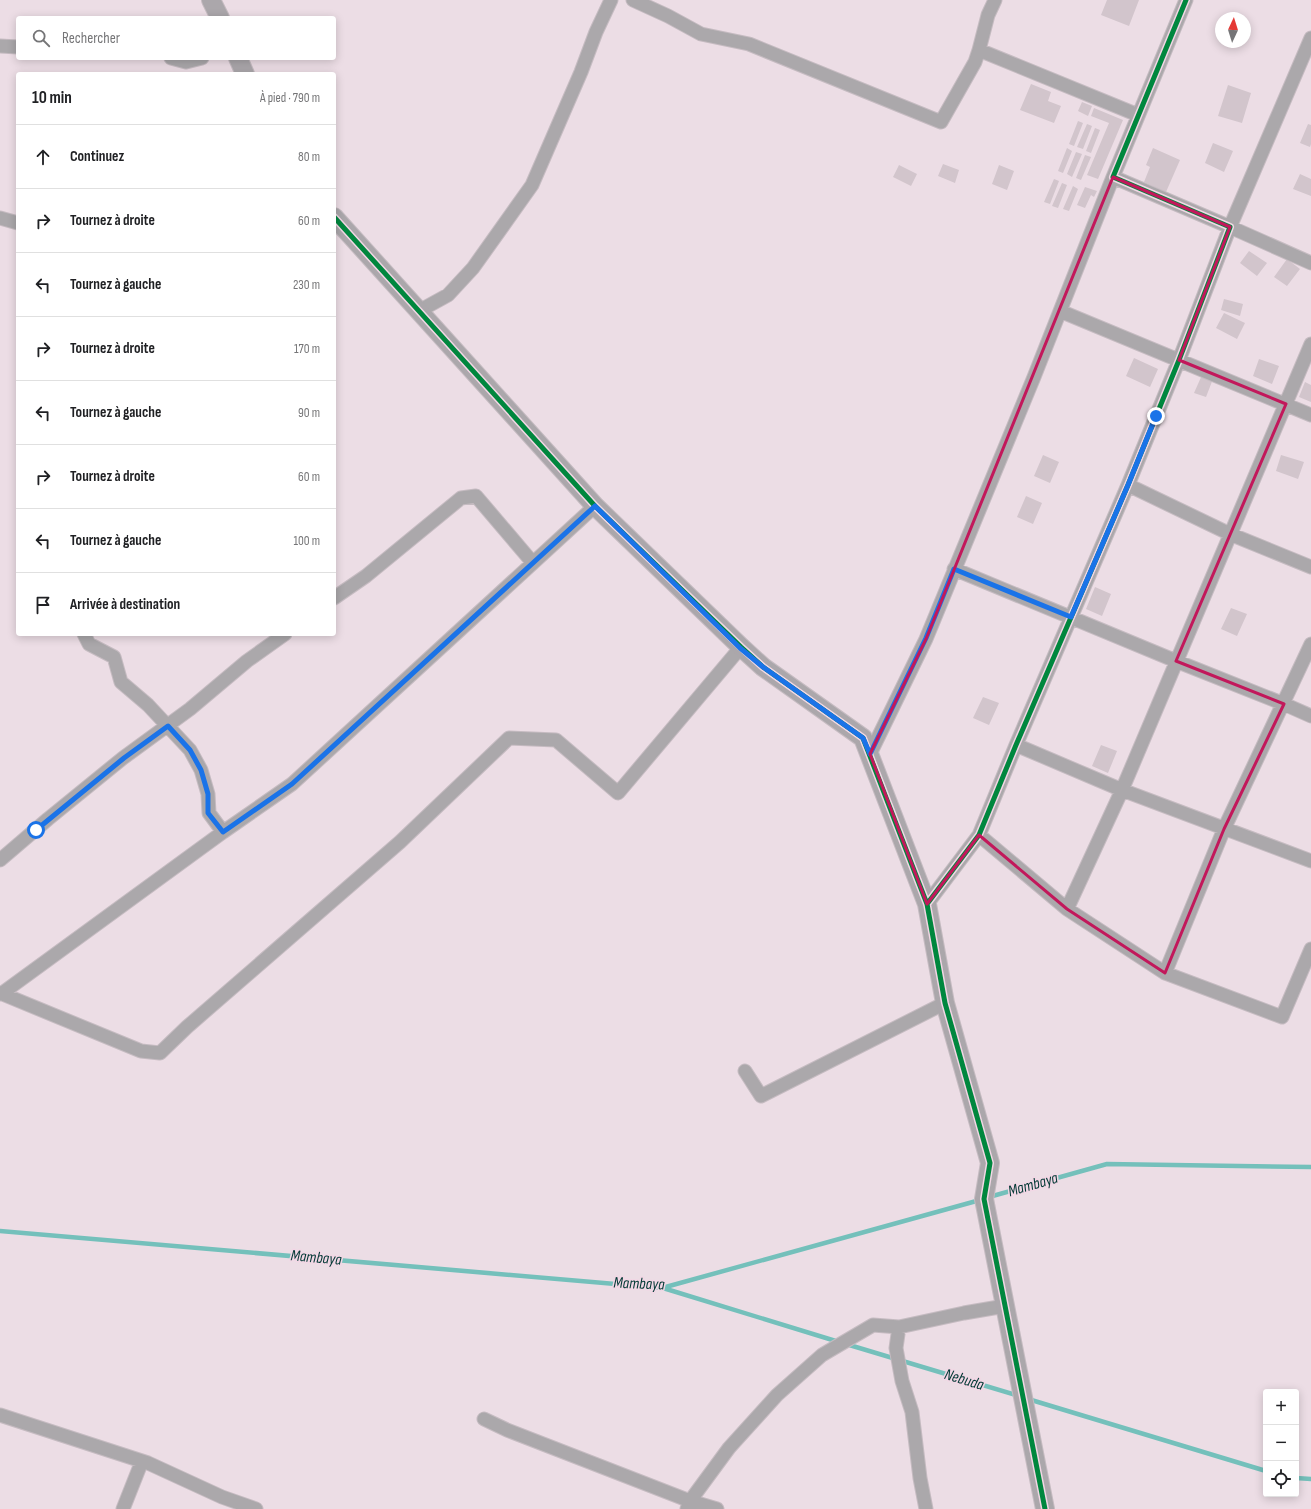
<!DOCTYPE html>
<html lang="fr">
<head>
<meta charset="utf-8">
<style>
	body { margin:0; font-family:"Sofia Sans Condensed",sans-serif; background:#f2f2f2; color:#202124 }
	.controls { position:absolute; right:12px; bottom:12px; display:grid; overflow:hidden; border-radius:4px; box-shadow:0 2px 10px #0003 }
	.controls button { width:36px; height:36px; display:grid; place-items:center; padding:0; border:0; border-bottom:1px solid #e0e0e0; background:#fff; color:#202124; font:20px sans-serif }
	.compass { position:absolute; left:1215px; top:12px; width:36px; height:36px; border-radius:50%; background:#fff; box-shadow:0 2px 10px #0003; rotate:4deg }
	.stop { position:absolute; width:12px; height:12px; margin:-9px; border:3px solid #1a73e8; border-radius:50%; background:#fff }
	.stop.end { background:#1a73e8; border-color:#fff; box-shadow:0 1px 4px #0008 }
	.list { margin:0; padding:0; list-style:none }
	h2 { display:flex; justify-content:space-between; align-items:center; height:52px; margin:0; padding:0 16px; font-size:17px }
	h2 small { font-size:13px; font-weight:400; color:#757577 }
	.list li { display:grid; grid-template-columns:26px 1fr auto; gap:12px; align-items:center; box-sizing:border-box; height:64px; padding:0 16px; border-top:1px solid #e0e0e0 }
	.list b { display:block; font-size:15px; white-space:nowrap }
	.list em { font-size:13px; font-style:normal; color:#757577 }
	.icon { flex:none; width:22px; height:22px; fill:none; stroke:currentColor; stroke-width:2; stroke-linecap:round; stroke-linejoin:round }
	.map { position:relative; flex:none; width:1311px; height:1509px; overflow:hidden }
	.search { position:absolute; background:#fff; box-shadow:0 2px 10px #0003; left:16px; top:16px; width:320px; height:44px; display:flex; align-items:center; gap:10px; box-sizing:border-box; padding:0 14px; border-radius:4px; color:#757577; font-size:15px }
	.panel { position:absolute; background:#fff; box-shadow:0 2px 10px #0003; left:16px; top:72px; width:320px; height:564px; border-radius:4px }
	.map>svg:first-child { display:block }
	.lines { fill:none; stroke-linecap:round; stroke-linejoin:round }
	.stream { stroke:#74c0bb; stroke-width:4.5 }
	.building { fill:#d2c5cc }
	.street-casing { stroke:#c5bbc1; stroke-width:15 }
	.secondary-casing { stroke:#c5bbc1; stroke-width:20 }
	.street { stroke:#aba8ab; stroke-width:13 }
	.secondary { stroke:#aba7ab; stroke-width:18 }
	.cycleway-casing { stroke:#f2d7e5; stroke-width:8 }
	.cycleway { stroke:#00873e; stroke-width:5 }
	.route { stroke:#1a73e8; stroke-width:5 }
	.marked { fill:none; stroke:#c2185b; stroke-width:3; stroke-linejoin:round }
	.labels { text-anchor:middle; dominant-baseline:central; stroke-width:3; stroke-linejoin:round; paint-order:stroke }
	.water-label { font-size:16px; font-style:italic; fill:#013834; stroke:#f2d7e5 }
</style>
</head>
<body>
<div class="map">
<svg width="1311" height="1509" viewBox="0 0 1311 1509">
	<rect width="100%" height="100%" fill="#ecdde5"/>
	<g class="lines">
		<path class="stream" d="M989,1197L1107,1164L1311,1167
			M0,1231L662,1288L980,1200
			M663,1288L839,1342
			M846,1344L1019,1396
			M1028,1399L1266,1471
			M1296,1478L1311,1479"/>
	</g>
	<path class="building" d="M1107,0H1139L1129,26L1101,15Z
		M1031,84L1051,92L1048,101L1061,106L1054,123L1020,110Z
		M1228,85L1251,93L1242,123L1218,116Z
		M1082,102L1092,106L1088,116L1078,111Z
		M1094,108L1123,120L1098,179L1087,175L1109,123L1091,116Z
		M1078,121L1083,123L1074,146L1069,144Z
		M1087,124L1092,126L1083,149L1077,147Z
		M1308,124L1311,125V144L1310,147L1300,143Z
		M1095,128L1100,130L1091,153L1086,151Z
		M1213,143L1233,151L1224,172L1205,163Z
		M1067,148L1072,151L1063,173L1058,171Z
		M1153,148L1180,160L1166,192L1144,182L1150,167L1146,165Z
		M1076,152L1082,154L1072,177L1067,174Z
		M1085,155L1091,157L1081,180L1076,178Z
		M943,164L959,170L955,183L938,176Z
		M899,165L917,174L911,186L893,177Z
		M999,165L1014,171L1007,190L992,184Z
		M1300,174L1311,179V196L1293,189Z
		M1054,179L1059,181L1050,204L1044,202Z
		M1062,183L1067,185L1058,208L1052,206Z
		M1073,186L1078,189L1069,211L1063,209Z
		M1085,187L1097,191L1094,197L1091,195L1085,208L1077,205Z
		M1249,251L1267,263L1257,276L1240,263Z
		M1287,259L1300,269L1287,286L1274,277Z
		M1224,299L1243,304L1240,316L1221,310Z
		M1224,313L1245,323L1237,339L1216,328Z
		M1134,358L1158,369L1150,387L1126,376Z
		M1259,359L1279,366L1272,384L1253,376Z
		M1202,375L1213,379L1206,397L1194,393Z
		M1305,382L1311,385V402L1299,397Z
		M1043,455L1059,462L1050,483L1034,476Z
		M1281,455L1304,462L1298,479L1276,471Z
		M1026,496L1042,503L1033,524L1017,517Z
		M1095,587L1111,594L1102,616L1086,609Z
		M1231,608L1247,614L1237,636L1221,629Z
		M983,697L999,703L989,725L973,718Z
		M1101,745L1117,751L1108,773L1092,766Z"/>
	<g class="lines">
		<defs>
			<path id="street" d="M633,0L668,16L701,34L749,44L941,122L975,62L979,50L988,15L995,0
				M1311,38L1230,227L1311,263
				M0,46L18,47
				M979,50L1138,115
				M171,58L186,62L202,58
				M0,218L18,223
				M419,311L448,295L473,268L532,185L581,72L596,32L611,0
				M1060,311L1311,415
				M1128,485L1230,534L1311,567
				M954,569L1176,661L1284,704L1311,716
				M334,598L366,576L461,498L476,496L533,563
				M84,634L89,644L114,657L121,682L148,705L190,750L201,770L208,794L209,813L223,832
				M1016,745L1122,790L1311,861
				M870,754L926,639L1034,377L1113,177
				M979,835L1067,909L1165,973L1282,1017L1311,949
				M0,860L48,819L123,758L190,709L247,661L285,634
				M927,904L979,835L1016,745L1128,485L1179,360L1230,227L1113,177L1186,0
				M1067,909L1122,790L1311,344
				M1165,973L1224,829L1311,644
				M0,993L141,1051L160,1053L187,1027L400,842L509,738L556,740L618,793L741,647
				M1,994L223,832L292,784L595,506
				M745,1071L761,1096L945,1003
				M899,1327L896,1348L902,1381L912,1412L920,1478L926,1509
				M0,1415L148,1463L222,1497L256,1509
				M484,1419L507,1430L690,1501L717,1509
				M123,1509L142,1461
				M687,1509L690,1501L729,1448L777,1395L822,1355L873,1325L899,1327L964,1313L1005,1306"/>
			<path id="secondary" d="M211,0L220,18
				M238,58L245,74
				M334,217L595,506L741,647L763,667L863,738L927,904L945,1003L990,1163L984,1199L1045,1509"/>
		</defs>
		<use href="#street" class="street-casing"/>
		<use href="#secondary" class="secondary-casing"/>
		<use href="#street" class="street"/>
		<use href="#secondary" class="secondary"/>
		<defs>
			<path id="cycleway" d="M334,217L595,506L741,647L763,667L863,738L927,904L945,1003L990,1163L984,1199L1045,1509
				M927,904L979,835L1016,745L1128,485L1179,360L1230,227L1113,177L1186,0"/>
		</defs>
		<use href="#cycleway" class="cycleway-casing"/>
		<use href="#cycleway" class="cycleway"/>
	</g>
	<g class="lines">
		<path class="route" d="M36,830L124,758L168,726L190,750L201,770L208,794V813L223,832L292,784L595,506L740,648L763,667L863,738L870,754L926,638L954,569L1071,617L1128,485L1156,416"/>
	</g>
	<path class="marked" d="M1113,177L1230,227L1179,360L1286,404L1176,661L1284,704L1224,829L1165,973L1067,909L979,835L927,904L870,754L926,639Z"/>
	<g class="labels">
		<g class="water-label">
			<text transform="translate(1033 1185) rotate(-16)">Mambaya</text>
			<text transform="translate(316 1258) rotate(5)">Mambaya</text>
			<text transform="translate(639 1284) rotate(2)">Mambaya</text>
			<text transform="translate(964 1380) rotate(17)">Nebuda</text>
		</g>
	</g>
</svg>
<div class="controls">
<button>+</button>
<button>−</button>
<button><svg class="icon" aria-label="locate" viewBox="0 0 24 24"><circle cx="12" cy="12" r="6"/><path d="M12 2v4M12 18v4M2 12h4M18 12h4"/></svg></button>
</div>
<svg class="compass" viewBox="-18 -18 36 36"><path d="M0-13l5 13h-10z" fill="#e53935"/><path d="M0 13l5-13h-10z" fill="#757577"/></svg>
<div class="stop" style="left:36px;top:830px"></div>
<div class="stop end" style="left:1156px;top:416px"></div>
<div class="search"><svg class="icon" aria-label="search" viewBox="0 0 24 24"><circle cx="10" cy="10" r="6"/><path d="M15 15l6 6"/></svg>Rechercher</div>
<section class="panel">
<h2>10 min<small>À pied · 790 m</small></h2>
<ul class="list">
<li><svg class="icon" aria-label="ahead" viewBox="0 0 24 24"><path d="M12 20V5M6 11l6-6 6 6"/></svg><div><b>Continuez</b></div><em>80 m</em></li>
<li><svg class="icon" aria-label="right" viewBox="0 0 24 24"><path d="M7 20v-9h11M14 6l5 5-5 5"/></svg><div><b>Tournez à droite</b></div><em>60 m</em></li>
<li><svg class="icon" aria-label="left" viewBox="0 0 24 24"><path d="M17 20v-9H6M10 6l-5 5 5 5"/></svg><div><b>Tournez à gauche</b></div><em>230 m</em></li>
<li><svg class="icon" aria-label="right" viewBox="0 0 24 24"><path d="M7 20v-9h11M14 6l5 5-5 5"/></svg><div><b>Tournez à droite</b></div><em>170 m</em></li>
<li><svg class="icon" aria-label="left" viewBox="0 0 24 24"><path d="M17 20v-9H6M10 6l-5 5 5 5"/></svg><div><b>Tournez à gauche</b></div><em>90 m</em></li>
<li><svg class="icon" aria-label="right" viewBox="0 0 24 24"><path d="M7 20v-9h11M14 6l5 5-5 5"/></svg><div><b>Tournez à droite</b></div><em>60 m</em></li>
<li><svg class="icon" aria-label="left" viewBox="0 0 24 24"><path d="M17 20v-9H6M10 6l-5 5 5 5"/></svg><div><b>Tournez à gauche</b></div><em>100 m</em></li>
<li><svg class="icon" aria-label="arrive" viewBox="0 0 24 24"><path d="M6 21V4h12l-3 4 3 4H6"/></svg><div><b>Arrivée à destination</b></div></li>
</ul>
</section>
</div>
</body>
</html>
